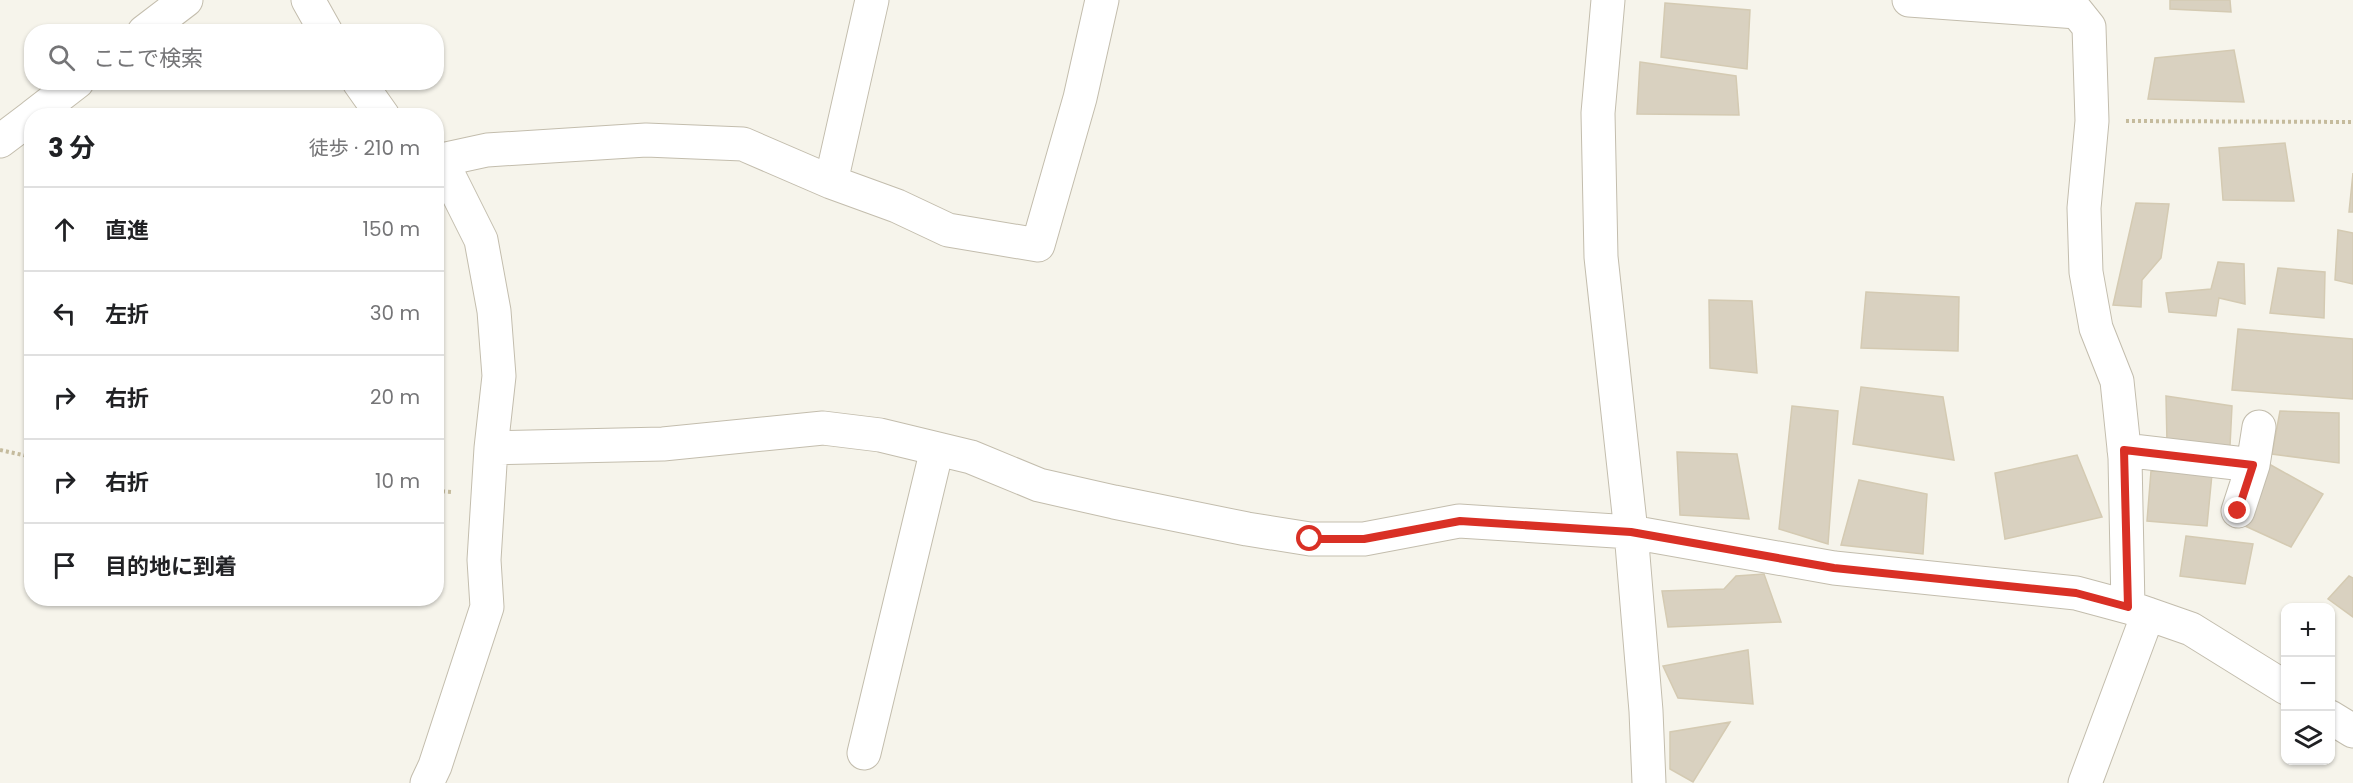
<!DOCTYPE html>
<html lang="ja">
<head>
<meta charset="utf-8">
<style>
	body { margin:0; font-family:Poppins,"Noto Sans JP",sans-serif; background:#f2f2f2; color:#202124 }
	.controls { position:absolute; right:18px; bottom:18px; display:grid; overflow:hidden; border-radius:12px; box-shadow:0 2px 4px #0004 }
	.controls button { width:54px; height:54px; display:grid; place-items:center; padding:0; border:0; border-bottom:2px solid #e0e0e0; background:#fff; color:#202124; font:30px sans-serif }
	.stop { position:absolute; width:18px; height:18px; margin:-14px; border:4px solid #d93025; border-radius:50%; background:#fff }
	.stop.end { background:#d93025; border-color:#fff; box-shadow:0 2px 6px #0008 }
	.list { margin:0; padding:0; list-style:none }
	h2 { display:flex; justify-content:space-between; align-items:center; height:78px; margin:0; padding:0 24px; font-size:26px }
	h2 small { font-size:20px; font-weight:400; color:#757577 }
	.list li { display:grid; grid-template-columns:39px 1fr auto; gap:18px; align-items:center; box-sizing:border-box; height:84px; padding:0 24px; border-top:2px solid #e0e0e0 }
	.list b { display:block; font-size:22px; white-space:nowrap }
	.list em { font-size:20px; font-style:normal; color:#757577 }
	.icon { flex:none; width:33px; height:33px; fill:none; stroke:currentColor; stroke-width:2; stroke-linecap:round; stroke-linejoin:round }
	.map { position:relative; flex:none; width:2353px; height:783px; overflow:hidden }
	.search { position:absolute; background:#fff; box-shadow:0 2px 4px #0004; left:24px; top:24px; width:420px; height:66px; display:flex; align-items:center; gap:15px; box-sizing:border-box; padding:0 21px; border-radius:24px; color:#757577; font-size:22px }
	.panel { position:absolute; background:#fff; box-shadow:0 2px 4px #0004; left:24px; top:108px; width:420px; height:498px; border-radius:24px }
	.map>svg:first-child { display:block }
	.building { fill:#d9d1c0; stroke:#d4cab2; stroke-width:1.5 }
	.lines { fill:none; stroke-linecap:round; stroke-linejoin:round }
	.minor-casing { stroke:#c3bdad; stroke-width:35 }
	.path { stroke:#c5bb9d; stroke-width:4; stroke-dasharray:3 3; stroke-linecap:butt }
	.minor { stroke:#fff; stroke-width:33 }
	.route { stroke:#d93025; stroke-width:8 }
</style>
</head>
<body>
<div class="map">
<svg width="2353" height="783" viewBox="0 0 2353 783">
	<rect width="100%" height="100%" fill="#f6f4eb"/>
	<path class="building" d="M2170,0H2230L2231,12L2170,9Z
		M1665,3L1750,10L1747,69L1661,57Z
		M2234,50L2244,102L2148,99L2155,58Z
		M1640,62L1736,76L1739,115L1637,114Z
		M2285,143L2294,201L2223,200L2219,148Z
		M2353,173V212H2349Z
		M2136,203L2169,204L2161,258L2142,280L2141,307L2113,305Z
		M2338,230L2353,233V284L2335,280Z
		M2218,262L2244,264L2245,304L2219,298L2216,316L2169,312L2166,293L2211,289Z
		M2278,268L2325,272L2324,318L2270,313Z
		M1866,292L1959,297L1958,351L1861,348Z
		M1709,300L1752,301L1757,373L1710,368Z
		M2238,329L2353,339V399L2232,390Z
		M1861,387L1943,397L1954,460L1853,444Z
		M2166,396L2232,406L2230,446L2167,443Z
		M1792,406L1838,411L1828,544L1779,529Z
		M2280,411L2339,413V463L2272,454Z
		M1677,452L1737,454L1749,519L1680,515Z
		M2077,455L2102,517L2005,539L1995,473Z
		M2269,464L2323,494L2291,547L2243,525Z
		M2151,471L2212,474L2207,526L2147,521Z
		M1859,480L1927,494L1923,554L1841,545Z
		M2186,536L2253,544L2245,584L2180,576Z
		M1764,574L1781,622L1668,627L1662,591L1724,589L1736,576Z
		M2349,576L2353,578V617L2328,599Z
		M1748,650L1753,704L1678,698L1663,666Z
		M1730,722L1693,782L1670,769V732Z"/>
	<g class="lines">
		<defs>
			<path id="minor" d="M308,0L326,32
				M1608,0L1598,113L1601,257L1631,532L1646,711L1649,783
				M1909,0L2077,12L2089,27L2092,121L2084,208L2086,272L2096,328L2117,381L2125,458L2128,607
				M144,32L186,0
				M359,82L383,116
				M33,116L77,82
				M0,141L32,117
				M441,160L487,150L646,140L743,144L831,182L897,206L948,230L1038,245L1080,98L1102,0
				M831,182L872,0
				M491,448L663,444L823,428L880,435L971,457L1039,485L1114,502L1247,529L1310,539H1364L1459,521L1631,532L1834,568L2076,593L2128,607L2191,629L2286,688
				M2124,450L2253,465L2238,511
				M2253,465L2259,427
				M2330,717L2353,731
				M864,753L937,449
				M427,783L435,766L487,607L484,560L491,448L499,376L494,311L481,240L441,160L436,158
				M2085,783L2148,614"/>
		</defs>
		<use href="#minor" class="minor-casing"/>
		<path class="path" d="M2126,121L2353,122
			M0,450L32,457
			M436,491L452,492"/>
		<use href="#minor" class="minor"/>
	</g>
	<g class="lines">
		<path class="route" d="M1310,539H1364L1460,521L1631,532L1834,568L2076,593L2128,607L2124,450L2253,465L2238,511"/>
	</g>
</svg>
<div class="controls">
<button>+</button>
<button>−</button>
<button><svg class="icon" aria-label="layers" viewBox="0 0 24 24"><path d="M12 4l9 5-9 5-9-5zM3 14l9 5 9-5"/></svg></button>
</div>
<div class="stop" style="left:1310px;top:539px"></div>
<div class="stop end" style="left:2238px;top:511px"></div>
<div class="search"><svg class="icon" aria-label="search" viewBox="0 0 24 24"><circle cx="10" cy="10" r="6"/><path d="M15 15l6 6"/></svg>ここで検索</div>
<section class="panel">
<h2>3 分<small>徒歩 · 210 m</small></h2>
<ul class="list">
<li><svg class="icon" aria-label="ahead" viewBox="0 0 24 24"><path d="M12 20V5M6 11l6-6 6 6"/></svg><div><b>直進</b></div><em>150 m</em></li>
<li><svg class="icon" aria-label="left" viewBox="0 0 24 24"><path d="M17 20v-9H6M10 6l-5 5 5 5"/></svg><div><b>左折</b></div><em>30 m</em></li>
<li><svg class="icon" aria-label="right" viewBox="0 0 24 24"><path d="M7 20v-9h11M14 6l5 5-5 5"/></svg><div><b>右折</b></div><em>20 m</em></li>
<li><svg class="icon" aria-label="right" viewBox="0 0 24 24"><path d="M7 20v-9h11M14 6l5 5-5 5"/></svg><div><b>右折</b></div><em>10 m</em></li>
<li><svg class="icon" aria-label="arrive" viewBox="0 0 24 24"><path d="M6 21V4h12l-3 4 3 4H6"/></svg><div><b>目的地に到着</b></div></li>
</ul>
</section>
</div>
</body>
</html>
